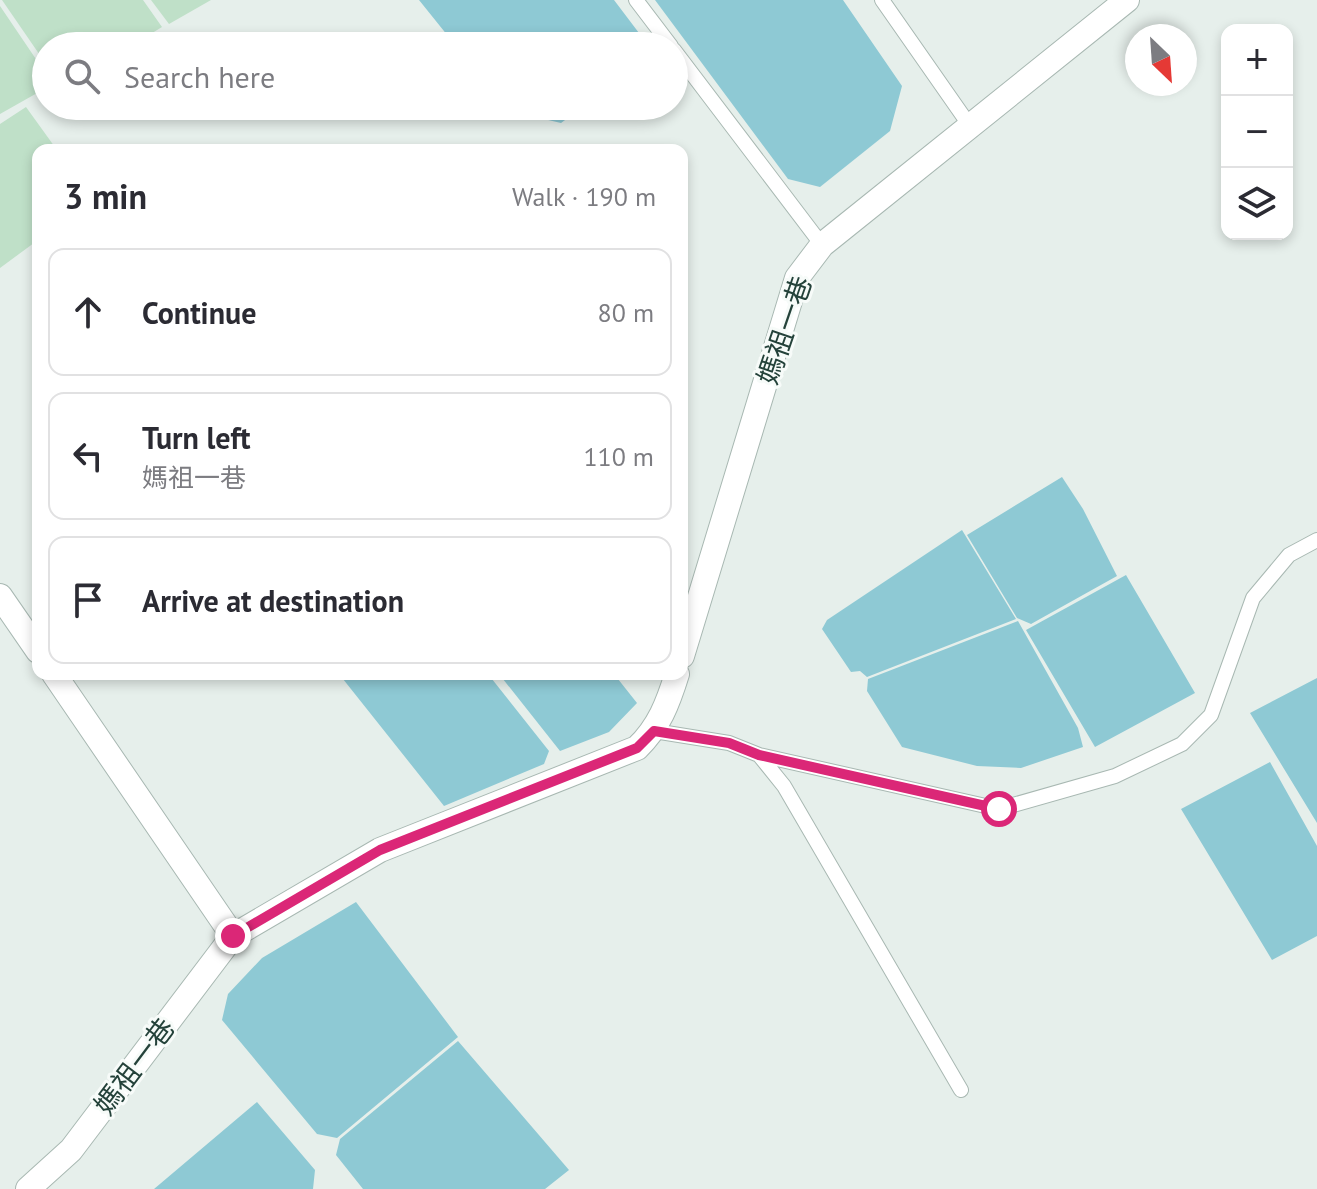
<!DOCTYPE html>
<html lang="en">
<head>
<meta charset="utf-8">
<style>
	body { margin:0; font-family:"PT Sans","Noto Sans TC",sans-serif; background:#f7f7f7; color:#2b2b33 }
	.controls { position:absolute; right:24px; top:24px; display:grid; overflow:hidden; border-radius:16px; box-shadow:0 4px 12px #0003 }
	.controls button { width:72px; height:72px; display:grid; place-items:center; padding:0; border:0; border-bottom:2px solid #e1e1e2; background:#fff; color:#2b2b33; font:40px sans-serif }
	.compass { position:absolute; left:1125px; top:24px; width:72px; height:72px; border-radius:50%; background:#fff; box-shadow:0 4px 12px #0003; rotate:155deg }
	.stop { position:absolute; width:24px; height:24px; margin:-18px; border:6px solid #db2777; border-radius:50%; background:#fff }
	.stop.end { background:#db2777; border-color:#fff; box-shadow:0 2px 8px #0008 }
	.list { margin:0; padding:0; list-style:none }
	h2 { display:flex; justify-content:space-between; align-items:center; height:104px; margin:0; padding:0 32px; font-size:34px }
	h2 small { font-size:26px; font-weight:400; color:#7c7c81 }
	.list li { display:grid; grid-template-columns:52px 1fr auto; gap:24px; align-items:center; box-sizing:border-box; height:128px; margin:0 16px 16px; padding:0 16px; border:2px solid #e1e1e2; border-radius:16px }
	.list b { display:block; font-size:30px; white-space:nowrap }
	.list p { margin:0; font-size:26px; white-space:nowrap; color:#7c7c81 }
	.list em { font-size:26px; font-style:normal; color:#7c7c81 }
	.icon { flex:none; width:44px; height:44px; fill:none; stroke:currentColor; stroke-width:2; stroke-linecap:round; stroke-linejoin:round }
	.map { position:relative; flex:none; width:1317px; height:1189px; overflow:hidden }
	.search { position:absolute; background:#fff; box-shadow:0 4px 12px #0003; left:32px; top:32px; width:656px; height:88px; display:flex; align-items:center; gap:20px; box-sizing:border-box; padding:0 28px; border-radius:44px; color:#7c7c81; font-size:30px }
	.panel { position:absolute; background:#fff; box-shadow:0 4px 12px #0003; left:32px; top:144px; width:656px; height:536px; border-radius:16px }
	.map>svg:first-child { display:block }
	.green { fill:#bfe0c8 }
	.water { fill:#8ec9d4 }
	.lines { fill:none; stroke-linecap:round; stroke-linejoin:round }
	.service-casing { stroke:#a8b8b2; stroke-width:16 }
	.minor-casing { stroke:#a8b8b2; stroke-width:26 }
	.service { stroke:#fff; stroke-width:14 }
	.minor { stroke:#fff; stroke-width:24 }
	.route { stroke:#db2777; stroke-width:10 }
	.labels { text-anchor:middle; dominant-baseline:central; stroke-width:6; stroke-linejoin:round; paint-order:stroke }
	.street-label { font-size:28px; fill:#24423a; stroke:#f7fbf9 }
</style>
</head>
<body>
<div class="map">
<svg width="1317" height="1189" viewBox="0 0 1317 1189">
	<rect width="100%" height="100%" fill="#e6efeb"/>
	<path class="green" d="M2,0H143L162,27L131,46H46V64Z
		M151,0H211L169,24Z
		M0,6L46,74V88L0,114Z
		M26,107L57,150H38V240L0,268V124Z"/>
	<path class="water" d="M419,0H614L639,33V46H456Z
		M655,0H843L902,86L890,131L820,187L788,179Z
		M505,106H584L561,123L510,111Z
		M1062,477L1083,509L1117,576L1031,624L1017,618L967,535Z
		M962,530L1016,619L867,677L860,671L851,672L822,629L827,620Z
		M1126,575L1195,693L1095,747L1026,630Z
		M1018,621L1078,728L1083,747L1021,768L977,766L902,747L867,691L868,679Z
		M339,674H488L549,751L544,764L444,806Z
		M499,674H614L637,703L609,732L560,751Z
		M1317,678V823L1250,713Z
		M1270,762L1317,846V936L1272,960L1181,809Z
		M356,902L458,1037L337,1138L317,1134L222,1020L228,994L262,958Z
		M458,1041L569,1170L545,1189H363L336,1155L340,1139Z
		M257,1102L315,1170L313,1189H154Z"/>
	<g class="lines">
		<defs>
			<path id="service" d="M636,0L671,46
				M882,0L970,126
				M674,50L822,245
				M654,731L729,743L759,755L784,786L961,1090
				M759,755L999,809L1115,776L1182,744L1211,715L1253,598L1289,555L1317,540"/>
			<path id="minor" d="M0,596L38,651
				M682,656L797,278L822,245L1127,0
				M54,674L233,936
				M28,1189L71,1150L233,936L380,850L637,748C659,727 668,703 677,674"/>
		</defs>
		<use href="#service" class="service-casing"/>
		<use href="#minor" class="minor-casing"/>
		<use href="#service" class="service"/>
		<use href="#minor" class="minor"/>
	</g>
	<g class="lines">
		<path class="route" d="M233,936L380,850L637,748L654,731L729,743L759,755L999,809"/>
	</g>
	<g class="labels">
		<g class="street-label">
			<text transform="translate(784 330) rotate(-71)">媽祖一巷</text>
			<text transform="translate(134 1066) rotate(-53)">媽祖一巷</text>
		</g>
	</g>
</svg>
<div class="controls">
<button>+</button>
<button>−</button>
<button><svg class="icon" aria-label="layers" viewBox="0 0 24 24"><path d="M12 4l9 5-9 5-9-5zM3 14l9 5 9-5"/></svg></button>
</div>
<svg class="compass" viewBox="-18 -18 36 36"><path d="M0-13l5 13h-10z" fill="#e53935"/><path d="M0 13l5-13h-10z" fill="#7c7c81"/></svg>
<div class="stop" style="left:999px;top:809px"></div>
<div class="stop end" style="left:233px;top:936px"></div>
<div class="search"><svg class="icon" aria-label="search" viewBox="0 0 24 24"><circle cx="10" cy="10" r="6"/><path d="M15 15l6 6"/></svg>Search here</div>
<section class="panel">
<h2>3 min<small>Walk · 190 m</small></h2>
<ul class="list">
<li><svg class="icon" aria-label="ahead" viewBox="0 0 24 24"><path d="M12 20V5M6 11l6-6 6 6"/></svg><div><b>Continue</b></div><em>80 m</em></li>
<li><svg class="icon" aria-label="left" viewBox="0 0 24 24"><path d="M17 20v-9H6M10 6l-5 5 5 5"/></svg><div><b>Turn left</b><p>媽祖一巷</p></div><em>110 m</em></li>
<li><svg class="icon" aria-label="arrive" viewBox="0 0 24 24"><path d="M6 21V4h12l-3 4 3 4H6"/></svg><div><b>Arrive at destination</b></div></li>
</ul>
</section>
</div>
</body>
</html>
